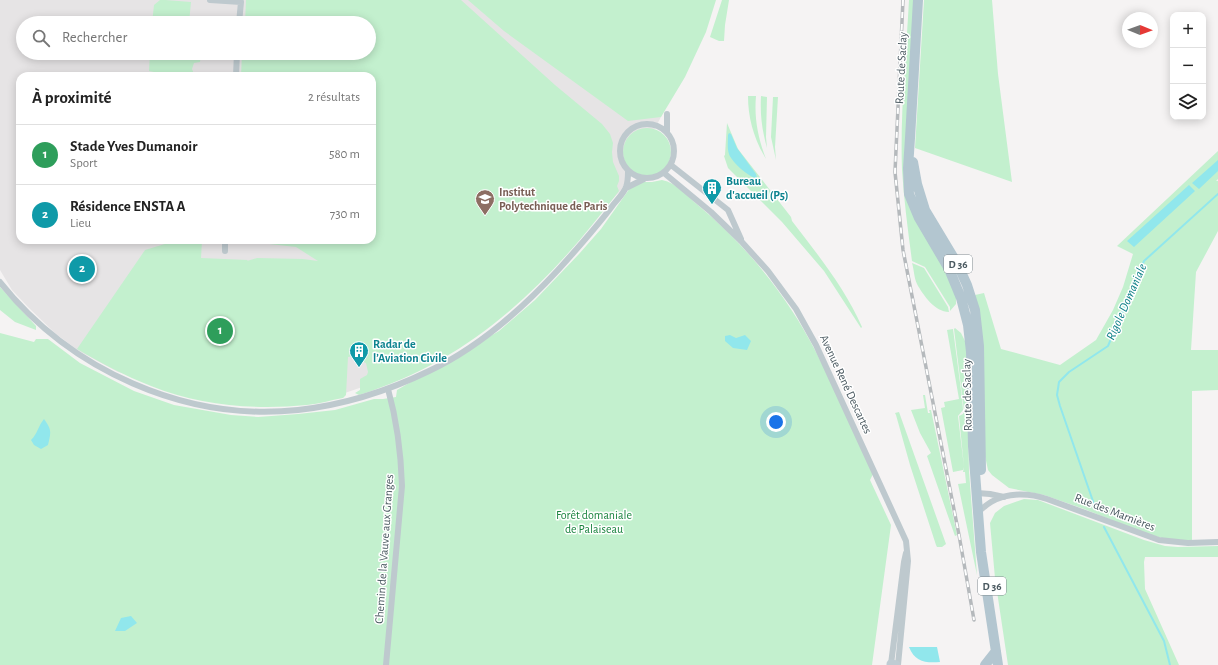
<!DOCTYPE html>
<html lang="fr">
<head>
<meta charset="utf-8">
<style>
	body { margin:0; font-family:"Alegreya Sans",sans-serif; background:#f2f2f2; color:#222 }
	.controls { position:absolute; right:12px; top:12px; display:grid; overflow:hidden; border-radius:8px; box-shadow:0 2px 10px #0003 }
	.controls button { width:36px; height:36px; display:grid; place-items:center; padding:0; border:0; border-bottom:1px solid #e0e0e0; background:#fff; color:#222; font:20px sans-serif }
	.compass { position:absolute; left:1122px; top:12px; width:36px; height:36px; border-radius:50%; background:#fff; box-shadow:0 2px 10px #0003; rotate:91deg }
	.you { position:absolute; left:776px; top:422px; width:14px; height:14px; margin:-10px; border:3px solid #fff; border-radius:50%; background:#1a73e8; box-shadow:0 0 0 6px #1a73e833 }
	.badge { display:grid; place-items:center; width:26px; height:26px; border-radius:50%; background:#2563eb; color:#fff; font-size:13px; font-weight:700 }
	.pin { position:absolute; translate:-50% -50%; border:2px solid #fff; box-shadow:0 1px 4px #0006 }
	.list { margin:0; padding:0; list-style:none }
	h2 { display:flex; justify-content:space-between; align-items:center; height:52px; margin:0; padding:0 16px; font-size:17px }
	h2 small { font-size:13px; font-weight:400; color:#767676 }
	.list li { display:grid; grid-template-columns:26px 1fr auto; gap:12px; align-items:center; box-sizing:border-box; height:60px; padding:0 16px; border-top:1px solid #e0e0e0 }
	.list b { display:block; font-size:15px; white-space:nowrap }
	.list p { margin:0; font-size:13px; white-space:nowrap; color:#767676 }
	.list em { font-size:13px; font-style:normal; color:#767676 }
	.icon { flex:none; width:22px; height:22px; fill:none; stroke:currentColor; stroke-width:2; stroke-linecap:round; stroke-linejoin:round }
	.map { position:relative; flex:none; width:1218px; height:665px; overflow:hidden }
	.search { position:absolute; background:#fff; box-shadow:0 2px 10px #0003; left:16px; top:16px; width:360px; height:44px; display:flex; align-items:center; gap:10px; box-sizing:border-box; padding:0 14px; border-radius:22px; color:#767676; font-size:15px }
	.panel { position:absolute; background:#fff; box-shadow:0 2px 10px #0003; left:16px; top:72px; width:360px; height:172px; border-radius:12px }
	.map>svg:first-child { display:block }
	.education { fill:#e6e4e5; fill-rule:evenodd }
	.green { fill:#c3f0ce }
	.water { fill:#91e7ec }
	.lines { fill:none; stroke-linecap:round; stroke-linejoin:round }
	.stream { stroke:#91e7ec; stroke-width:2 }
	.street { stroke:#bec9ce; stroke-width:6 }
	.secondary { stroke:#bfccd3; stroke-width:9 }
	.primary { stroke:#b3c6d0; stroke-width:10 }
	.rail-casing { stroke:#b5b9bc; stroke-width:3.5 }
	.rail { stroke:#fff; stroke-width:2; stroke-dasharray:6; stroke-linecap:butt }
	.labels { text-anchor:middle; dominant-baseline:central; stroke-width:3; stroke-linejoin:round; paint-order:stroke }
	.shield { fill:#fff; stroke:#808b90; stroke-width:1 }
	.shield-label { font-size:11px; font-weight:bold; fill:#4a5960 }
	.street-label { font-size:12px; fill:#4a5960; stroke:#fff }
	.culture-label { font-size:12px; font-weight:bold; fill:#0d838f; stroke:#fff; text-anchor:start }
	.education-label { font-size:12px; font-weight:bold; fill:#785e54; stroke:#fff; text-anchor:start }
	.park-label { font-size:12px; fill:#19833e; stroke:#fff }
	.water-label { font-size:13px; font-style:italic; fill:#0f8188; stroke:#fff }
</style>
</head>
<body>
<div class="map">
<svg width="1218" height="665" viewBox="0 0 1218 665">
	<rect width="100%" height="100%" fill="#f5f3f3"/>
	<path class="education" d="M0,0H710L661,117L621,190L537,282L423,366L342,394L221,399L118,372L79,351L56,334L28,307L12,290L0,270ZM23,23H369V53H23ZM20,76H372V240H20Z"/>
	<path class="green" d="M165,0L191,2L189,23H152L154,5L160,0Z
		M246,0H461L555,85L602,124L610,134L613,143L612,152L613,162L619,176V181L617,186L619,191C549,283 473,360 359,395L355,393L360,390V379L367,375L368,372L366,363L358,360L357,356L348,357L346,395L343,398C331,400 319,404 307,405C255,410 200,406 151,386C125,376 101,363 77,349L145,250L178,240H205L202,241L201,258L248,260L247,261L257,258L303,259L318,261L296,247L235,240H372V76H241L242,53H369V23H245Z
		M468,0H716L706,32L685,77L661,117L628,121L504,31Z
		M722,0H729L725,25L724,41H719L710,37Z
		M909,0H916L907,190L949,275L956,295V304L950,311V307L925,267L912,261C908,231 904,201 902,170C900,114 906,56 909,0Z
		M924,0H992L998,74L1012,182L915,148Z
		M150,53H201L200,62L194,63L192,69L194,74L198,76H154V72L149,71Z
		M748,96H756C754,118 758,138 766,159C754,139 748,118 748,96Z
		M761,96L767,97L766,137L767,148C762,130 760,115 761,96Z
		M773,97H778L775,147L776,160L771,137Z
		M727,123L738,149L791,217L792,221C818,255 845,288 862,327L861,328L824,271L782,222L728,168L724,156L725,155Z
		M623 152a24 24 0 1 1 48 0a24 24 0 1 1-48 0Z
		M1218,151V179L1216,181H1218V231L1196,272L1191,350H1218V390L1192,391V541L1162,538L1144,533L1084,509L1044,495L1009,488L992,475L988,470L985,456L975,295L984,293L1001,349L1060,365L1096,340L1113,310L1123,287L1133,254L1117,246Z
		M662,180C677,183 688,197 699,206C747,246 788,297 816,352C837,392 854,433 873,474L870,480L891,525L872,665H0V333L34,342L36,339H48L80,363L134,391L174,405L231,415L258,417L298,414L335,410L374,399H383L396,397L397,390L499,331L535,300L579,254L601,229L630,188L638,182H652Z
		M912,263L924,268L948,307L949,312C935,312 923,295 917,284C914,278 914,269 912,263Z
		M0,287L36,326V330L15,322L0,310Z
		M955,328L961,333L966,343L969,471L977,575L958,484L966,483L965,472H963L964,467L959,416L963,414L964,411L954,329Z
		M953,329L962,398L963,410L958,416L964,467L963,470L953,472L941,408L945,407L944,402L959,399L947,330Z
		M923,395H925L928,413H930L929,410H931L957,535L955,536L927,456L931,453L920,433L911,410L925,408Z
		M899,412L946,544L942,547H937L936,545L910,465L896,415L895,413Z
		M1024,499L1038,500L1144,540L1165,546L1178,547L1218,546V557H1145L1144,562L1145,589L1179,665H1008L995,578L990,523L995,513L1004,506Z"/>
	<path class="water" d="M729,133L731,134L737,148L756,174L757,178C749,178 731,161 729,154C727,148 728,141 728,135Z
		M1218,160V171L1199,189L1192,183Z
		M1189,185L1195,191L1134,247L1127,241Z
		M730,335L736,338L745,335L751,341L747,350L733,348L725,341V336Z
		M44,419C52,430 51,432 48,445L41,449L34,445L31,440C38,433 38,426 44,419Z
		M131,616L137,623L125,631H115L121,618Z
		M909,647H937L940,662C925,663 915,662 909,647Z"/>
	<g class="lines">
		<path class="stream" d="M1095,507L1060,406L1057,395L1059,382L1069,372L1108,346L1144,261L1218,194
			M1104,527L1164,641L1170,665"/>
		<path class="street" d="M210,0L241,2L239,23
			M236,76L237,53
			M620 151a27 27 0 1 1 54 0a27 27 0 1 1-54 0Z
			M667,132V114
			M671,165L728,210L741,239
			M664,173L711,212L741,241L768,271L796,309L816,345L906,541L908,561L898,665
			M626,188L644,179
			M225,251V240
			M0,282C70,370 185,422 298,410C343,405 388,391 429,371C478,348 522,309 558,270C577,249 596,228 613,205C617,200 624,193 626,187C628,182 628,177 628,172
			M977,493L990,494L1004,497
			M978,512C982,509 986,505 991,502C1008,492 1030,493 1047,499L1159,540L1188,543L1218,542
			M891,664L904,562L906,553
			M386,665L402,486C401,453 397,421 388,389"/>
		<path class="secondary" d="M891,665V664L896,665"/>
		<path class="primary" d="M918,0L910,138L908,168L909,194L919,218L949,269L961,298L968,325L971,352L973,446L981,552L998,665
			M913,162L917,184L925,210L958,265L967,285L975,310L979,346L981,470
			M985,665L996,651"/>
		<defs>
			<path id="rail" d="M903,0L895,172L903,250L959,535L974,620"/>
		</defs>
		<use href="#rail" class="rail-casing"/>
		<use href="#rail" class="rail"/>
	</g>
	<defs>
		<symbol id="building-pin" viewBox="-11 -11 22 30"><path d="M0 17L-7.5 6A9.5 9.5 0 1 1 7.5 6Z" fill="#0f9aa8" stroke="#fff"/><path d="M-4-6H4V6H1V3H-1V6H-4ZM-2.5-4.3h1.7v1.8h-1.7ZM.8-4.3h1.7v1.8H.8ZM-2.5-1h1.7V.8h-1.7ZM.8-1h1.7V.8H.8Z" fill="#fff"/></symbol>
		<symbol id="university-pin" viewBox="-11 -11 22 30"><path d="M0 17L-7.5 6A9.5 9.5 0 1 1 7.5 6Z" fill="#8d6e63" stroke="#fff"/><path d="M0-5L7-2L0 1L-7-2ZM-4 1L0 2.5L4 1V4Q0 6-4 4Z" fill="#fff"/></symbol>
	</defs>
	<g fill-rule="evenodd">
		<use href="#building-pin" x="701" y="177" width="22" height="30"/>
		<use href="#university-pin" x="474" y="188" width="22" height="30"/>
		<use href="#building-pin" x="348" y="340" width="22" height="30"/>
	</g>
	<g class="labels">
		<g class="shield">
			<rect x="944" y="255" width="28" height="18" rx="3"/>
			<rect x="978" y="577" width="28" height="18" rx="3"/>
		</g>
		<g class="shield-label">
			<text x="958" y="264">D 36</text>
			<text x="992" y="586">D 36</text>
		</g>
		<g class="street-label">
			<text transform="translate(901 68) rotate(-87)">Route de Saclay</text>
			<text transform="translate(846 384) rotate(65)">Avenue René Descartes</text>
			<text transform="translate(967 395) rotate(-91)">Route de Saclay</text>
			<text transform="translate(1115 512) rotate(21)">Rue des Marnières</text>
			<text transform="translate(384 549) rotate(-86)">Chemin de la Vauve aux Granges</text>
		</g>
		<g class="culture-label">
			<text x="726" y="181">Bureau<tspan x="726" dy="14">d'accueil (P5)</tspan></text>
			<text x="373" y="344">Radar de<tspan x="373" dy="14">l’Aviation Civile</tspan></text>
		</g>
		<g class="education-label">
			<text x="499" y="192">Institut<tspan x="499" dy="14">Polytechnique de Paris</tspan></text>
		</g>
		<g class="park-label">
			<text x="594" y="515">Forêt domaniale<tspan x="594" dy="14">de Palaiseau</tspan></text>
		</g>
		<g class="water-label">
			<text transform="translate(1127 302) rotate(-66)">Rigole Domaniale</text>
		</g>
	</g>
</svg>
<div class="controls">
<button>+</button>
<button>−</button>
<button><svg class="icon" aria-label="layers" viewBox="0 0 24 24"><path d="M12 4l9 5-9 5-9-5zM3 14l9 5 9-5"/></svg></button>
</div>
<svg class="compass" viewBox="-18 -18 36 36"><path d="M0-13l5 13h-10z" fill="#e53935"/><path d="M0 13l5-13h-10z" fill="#767676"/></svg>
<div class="you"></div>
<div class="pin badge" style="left:220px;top:331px;background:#2e9e5b">1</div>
<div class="pin badge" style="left:82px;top:269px;background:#0f9aa8">2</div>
<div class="search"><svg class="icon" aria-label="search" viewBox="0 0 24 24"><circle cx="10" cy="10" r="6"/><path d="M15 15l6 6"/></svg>Rechercher</div>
<section class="panel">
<h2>À proximité<small>2 résultats</small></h2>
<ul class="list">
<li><span class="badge" style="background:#2e9e5b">1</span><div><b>Stade Yves Dumanoir</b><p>Sport</p></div><em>580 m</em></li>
<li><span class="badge" style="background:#0f9aa8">2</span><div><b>Résidence ENSTA A</b><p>Lieu</p></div><em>730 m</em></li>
</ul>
</section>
</div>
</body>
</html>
